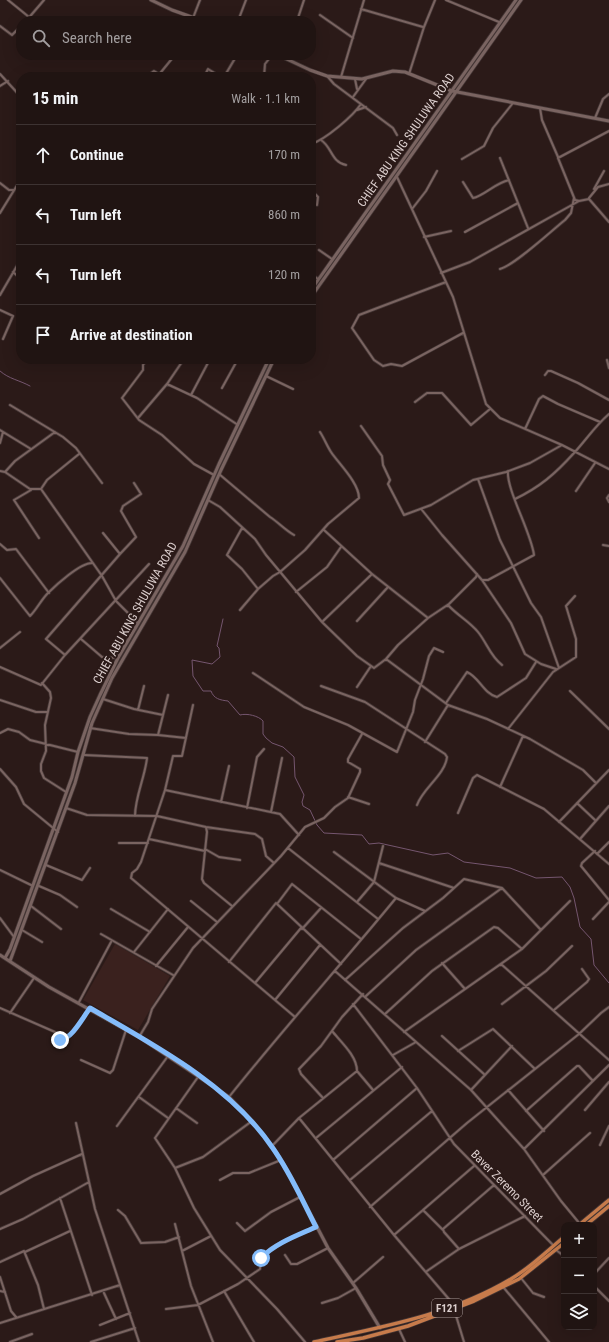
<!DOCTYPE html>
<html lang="en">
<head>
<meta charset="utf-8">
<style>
	body { margin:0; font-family:"Roboto Condensed",sans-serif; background:#2d2120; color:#f1f3f6 }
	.controls { position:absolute; right:12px; bottom:12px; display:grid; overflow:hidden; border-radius:8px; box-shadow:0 4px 16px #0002 }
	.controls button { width:36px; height:36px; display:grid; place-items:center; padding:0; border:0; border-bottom:1px solid #3d3332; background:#201412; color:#f1f3f6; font:20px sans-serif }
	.stop { position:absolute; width:12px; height:12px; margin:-9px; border:3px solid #84bcfb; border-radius:50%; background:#fff }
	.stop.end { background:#84bcfb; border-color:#fff; box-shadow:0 1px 4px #0008 }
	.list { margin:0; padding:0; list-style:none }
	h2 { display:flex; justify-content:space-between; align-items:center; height:52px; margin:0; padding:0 16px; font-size:17px }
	h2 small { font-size:13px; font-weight:400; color:#a29e9f }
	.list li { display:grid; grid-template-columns:26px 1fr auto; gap:12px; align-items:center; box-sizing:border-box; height:60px; padding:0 16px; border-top:1px solid #3d3332 }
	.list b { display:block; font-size:15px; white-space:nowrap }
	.list em { font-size:13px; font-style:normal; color:#a29e9f }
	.icon { flex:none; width:22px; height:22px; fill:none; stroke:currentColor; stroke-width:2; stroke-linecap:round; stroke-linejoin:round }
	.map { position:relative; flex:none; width:609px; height:1342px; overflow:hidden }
	.search { position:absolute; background:#201412; box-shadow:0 4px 16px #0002; left:16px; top:16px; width:300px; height:44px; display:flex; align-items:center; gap:10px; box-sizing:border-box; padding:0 14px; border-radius:16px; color:#a29e9f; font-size:15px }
	.panel { position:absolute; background:#201412; box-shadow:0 4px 16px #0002; left:16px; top:72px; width:300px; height:292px; border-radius:16px }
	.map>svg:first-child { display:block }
	.built { fill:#3a211e }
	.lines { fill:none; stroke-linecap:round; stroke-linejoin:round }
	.stream { stroke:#75566f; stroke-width:1 }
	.minor-casing { stroke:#433534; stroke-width:3.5 }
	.tertiary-casing { stroke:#433534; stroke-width:4.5 }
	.primary-casing { stroke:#433534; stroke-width:5 }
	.minor { stroke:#7a6461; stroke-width:2 }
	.tertiary { stroke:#7a6461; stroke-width:3 }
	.primary { stroke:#c77b4b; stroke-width:3.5 }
	.route { stroke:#84bcfb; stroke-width:5 }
	.labels { text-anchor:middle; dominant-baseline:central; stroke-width:4; stroke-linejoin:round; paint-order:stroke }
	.shield { fill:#2b1a18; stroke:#a79997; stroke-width:1 }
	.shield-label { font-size:11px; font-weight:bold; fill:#dccfce }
	.street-label { font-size:12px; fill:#dccfce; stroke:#2b1a18 }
</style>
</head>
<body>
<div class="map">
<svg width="609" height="1342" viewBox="0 0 609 1342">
	<rect width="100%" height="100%" fill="#2b1a18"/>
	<path class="built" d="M115,944L170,976L138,1030L83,1000Z"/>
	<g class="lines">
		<path class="stream" d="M0,371C9,379 19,380 30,386
			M223,619L217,646L219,648L220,657L212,664L192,660L193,676L203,691H211C214,699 220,700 228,701L240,715C247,713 259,716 263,721V734L266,738L272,743L283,747L294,757L295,777L304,795L302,802L303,806L310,810L317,825L324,833L362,835L369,844L379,843L433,855L448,853L464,862L510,868L536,878L562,877L570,887L574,898L580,927L591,939L594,965L609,983"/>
		<defs>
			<path id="minor" d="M8,0L29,17
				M446,0L499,22
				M361,9L423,27
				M320,15L353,38
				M193,18L200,0
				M26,21L44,0
				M238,21L246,0
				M297,21L304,0
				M0,26L12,35L21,26
				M311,34H312
				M0,74L21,97
				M409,74L424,27L435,0
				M146,77L154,71L159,74
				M157,77L175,55
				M204,77L208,69L221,77
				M224,77L237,55
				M264,77L265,64L272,55
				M328,77L334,84L393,128L397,135
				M341,77L364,0
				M355,79L357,89
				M0,86L8,81
				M353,97L366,79
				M540,108L542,120L558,157
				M357,110L366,107
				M595,118L603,99L609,94
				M609,131L558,158L575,200L579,201L589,199L609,222
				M321,140C332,147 331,162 346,165
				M311,144C325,140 353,116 361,104
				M500,158L528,228
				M462,159L484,146L493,128L513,103
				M397,177L453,297L486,404L500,418L562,445L609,469
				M463,182L473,198C484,196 495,183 509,180
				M0,183L9,190H14
				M594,189L604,171
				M311,190L318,197L317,205
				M589,198L598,187L609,184
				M412,209L426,191L437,171
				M0,213L21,179
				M465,232L518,203
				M424,237L451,231
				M319,250L332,259
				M500,269C515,265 551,231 565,220L571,213L574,198
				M13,272L21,279
				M441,273L470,262L579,201
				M311,274L318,279
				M446,282L359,315L352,328L374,360L383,366L391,364L402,366L463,333
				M0,295L21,259
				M0,310L13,316L3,339
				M147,359L143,365V370L122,398L139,420L162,435L194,464L214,475
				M607,360L609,368
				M545,375L548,371H551L578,383L609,400
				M266,376L293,389
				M167,384L197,398L238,425
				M222,388L238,359
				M191,395L210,359
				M415,402L427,393H442L471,425L490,409
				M10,405L63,437L76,448L102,483
				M138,418L167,384L184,359
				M361,426L382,456L383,465L390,480L388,484L404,515L431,505L473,480L506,472L530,463L562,445
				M525,429L539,399L543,396L558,404L600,422
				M0,430L31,449
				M0,443L3,432
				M79,454L47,480L41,489L102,576L116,601L138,623
				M0,471L5,472
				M219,474L270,517C278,522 285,530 294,535
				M478,479L500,540L531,603L541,617L559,668
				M41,489H30L5,472L15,461L55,432
				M31,490L14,500L39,538
				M576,491L595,463
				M609,495L607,498L609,502
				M515,499C540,487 555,474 574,453C586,440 595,426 609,414
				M208,500L220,507L255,539L266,555L322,622L357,656L374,668L386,659L398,645L428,618L449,604L476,577L477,574
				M422,510L442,535L482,580L511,623L525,654L541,664L556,669
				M242,528L227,555L242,569L258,589
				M324,530L372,574L428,618
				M0,544L7,550L16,549L49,593
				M603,545L609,546
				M120,554L136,537L121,511L123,506L141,494L134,483
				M0,578L30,616C37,609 41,600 48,593C56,585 80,563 92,563
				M482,580H488L534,555C531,532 506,489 508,471
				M296,592L327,567L341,547
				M448,605C457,615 470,622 478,632C487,643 490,656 502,665
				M240,610L258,589L273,576L280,572L305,550L328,524L359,498C359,483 339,464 331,452C327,446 324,438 320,432
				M357,621L388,587
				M322,622L372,574
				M81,639L102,657L118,658
				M0,648L20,632
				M65,655L46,639L120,554L103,533
				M386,659L448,705L487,719L530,739L583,770L596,783
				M0,667L41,685L65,655L149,564
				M253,673L304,707L348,725L397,752L413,712L415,700L423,679L429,656L434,648L443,652
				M42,683L50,692L51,698L45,725L46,751L41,764V771L44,778L66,792
				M321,686L365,702L445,754L447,757C445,775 423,788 417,805
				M357,687L371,666
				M570,691L609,729
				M168,695L158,735L186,738
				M103,699L134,709L163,715
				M0,700L36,712H47
				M446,703L467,672C479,677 484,694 497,697L526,678L536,662
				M193,705L182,756H173L165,790L141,862L137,869L132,873L131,878L295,1017
				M138,710L144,686
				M90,728L129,734L158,735
				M508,729L553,672L576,657V639L566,606L575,596
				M0,733L8,729L19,732L30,740L78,752
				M425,742L448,705
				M84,755L147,758C145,777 135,797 135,816
				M0,769L16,787L24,804L58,832
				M500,787L523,736
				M165,790L280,814L299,835
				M348,797L369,804
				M221,802L229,766
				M577,803L595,820
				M66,808L87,815L157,816L206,827L255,834L262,839L266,856L274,863
				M247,808L257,757L264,749
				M271,812L282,758
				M458,813L473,778L477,775L544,809L609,864
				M559,822L609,770
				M206,827L207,832L202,879L204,883L232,906
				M149,839L205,851
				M580,839L609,806
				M119,843H148
				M288,848L378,919
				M205,849L219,857L240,860
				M595,851L582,863L581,866L609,900
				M334,852L396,898L425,911
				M597,854L609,842
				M379,863L454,888
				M46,865L82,880L90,868
				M0,870L33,886
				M39,886L60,895L77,907
				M191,901L217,922
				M357,902L374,882L383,846
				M277,904L292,884L361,939
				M31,906L61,929
				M111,909L150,932
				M0,918L14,937
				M593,919L609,902
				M302,929L321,908
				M22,930L42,942
				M101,934L173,975
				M134,952L168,909
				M229,962L276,903L341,964
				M442,963L465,989
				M501,964L609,1060
				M156,966L188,927
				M335,971L471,1090L524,1149L561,1201L580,1224
				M345,980L403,928L443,898L464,879L502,888L541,930
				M255,983L301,928
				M366,996L416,950L502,888
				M275,1000L320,945
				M79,1002L111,942
				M353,1004L417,1088L454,1144L553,1245
				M502,1004L546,971L572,946
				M0,1008L55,1032L59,1040C72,1039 81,1019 89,1010
				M554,1010L587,982L589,979L582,969
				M10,1013L34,978
				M385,1014L432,971L494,927L498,928L522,949
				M332,1031C341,1042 357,1056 357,1071L373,1090
				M404,1032L522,949L570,901
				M442,1036L485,1075
				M139,1037L148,1022L152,1009L193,948L281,856L305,827L324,818L335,807L348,798L360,772V769L348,762V759L362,734
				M458,1051L493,1029L535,1069
				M393,1055L416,1042
				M81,1060L110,1073L113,1070L126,1030
				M198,1077L155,1138L175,1168L194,1208L220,1250L277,1309L305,1342
				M471,1090L512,1046
				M508,1090L544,1131
				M139,1097L168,1118
				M229,1097C283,1029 341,965 396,898
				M323,1098L301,1074L299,1069L321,1046L342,1017L363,994
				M176,1108L197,1123
				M585,1110L609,1082
				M526,1111L577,1066H579L593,1081
				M299,1118L394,1235L454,1305
				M76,1123L95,1209L139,1342
				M117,1126L168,1056
				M316,1138L402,1067
				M600,1145L609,1126
				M272,1146L299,1118L357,1071
				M524,1149L609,1065
				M333,1160L417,1088
				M175,1168L203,1157L252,1121
				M543,1175L590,1133
				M220,1180L233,1173H249L281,1160
				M350,1180L432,1111
				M0,1194L33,1176L82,1154
				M60,1198L92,1295
				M370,1207L467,1123L579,1034L601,1013L609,1007
				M118,1210L125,1216L141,1243L165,1242L179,1237
				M423,1210L443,1230
				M237,1223L245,1231L271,1212L300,1197
				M175,1224L191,1286L213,1342
				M0,1229L23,1219L89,1182
				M394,1235L474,1166
				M459,1249L444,1232L443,1229L494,1185
				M556,1250L564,1256
				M182,1251L211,1236
				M25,1252L70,1231
				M285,1255L291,1264H297L328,1248
				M0,1262L24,1251L38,1285L44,1309
				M427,1271L459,1249L525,1216
				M594,1274L609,1258
				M0,1277L11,1311L16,1317
				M521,1278L533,1293L544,1297
				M353,1283L383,1257
				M594,1286L609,1301
				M504,1288L549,1342
				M0,1291L5,1292
				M224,1291L254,1342
				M104,1293L116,1319
				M322,1303L338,1298L356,1288
				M166,1309L198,1305L238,1284L260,1269L261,1258L271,1248L284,1241L315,1227
				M454,1309L464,1342
				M0,1323L120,1285
				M100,1325L130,1313
				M399,1329L405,1342
				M10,1342L32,1334
				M91,1342L135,1328"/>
			<path id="tertiary" d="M151,0L172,10L203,21
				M278,55L310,70L327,76L362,79L393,71L405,72L452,91L609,121
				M311,290L516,0
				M311,297L521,0
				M0,955L49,987L139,1037L229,1097L252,1121L272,1146L291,1177L328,1248L356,1288L380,1328
				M5,958L10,949L72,777L78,752L90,717L100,695L118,658L183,546L219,464L269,359
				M10,961L75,783L92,723L112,678L185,552L221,470L274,359"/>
			<path id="primary" d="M579,1225L609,1200
				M586,1225L609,1206
				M314,1342C382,1327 451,1315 511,1279C530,1268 547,1251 564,1237
				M337,1342L363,1338L408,1326L474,1301L519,1279L564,1243"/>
		</defs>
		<use href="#minor" class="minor-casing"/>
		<use href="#tertiary" class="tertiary-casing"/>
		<use href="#primary" class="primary-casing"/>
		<use href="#minor" class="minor"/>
		<use href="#tertiary" class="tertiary"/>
		<use href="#primary" class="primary"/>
	</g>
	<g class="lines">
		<path class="route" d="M60,1040C72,1039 83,1017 90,1008C154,1045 230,1085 272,1147C290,1172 302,1200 316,1227C296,1236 276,1243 261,1258"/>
	</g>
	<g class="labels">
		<rect class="shield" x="432" y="1299" width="30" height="18" rx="3"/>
		<g class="shield-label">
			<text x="447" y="1308">F121</text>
		</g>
		<g class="street-label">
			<text transform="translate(406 140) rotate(-55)">CHIEF ABU KING SHULUWA ROAD</text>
			<text transform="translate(135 613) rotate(-61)">CHIEF ABU KING SHULUWA ROAD</text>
			<text transform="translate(507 1186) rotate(45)">Baver Zeremo Street</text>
		</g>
	</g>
</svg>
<div class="controls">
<button>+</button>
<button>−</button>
<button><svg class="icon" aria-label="layers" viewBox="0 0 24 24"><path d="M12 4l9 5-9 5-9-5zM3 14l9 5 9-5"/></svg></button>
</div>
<div class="stop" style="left:261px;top:1258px"></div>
<div class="stop end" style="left:60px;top:1040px"></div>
<div class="search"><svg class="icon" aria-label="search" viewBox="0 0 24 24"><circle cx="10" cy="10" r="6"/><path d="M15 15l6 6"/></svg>Search here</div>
<section class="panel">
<h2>15 min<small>Walk · 1.1 km</small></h2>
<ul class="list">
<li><svg class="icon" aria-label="ahead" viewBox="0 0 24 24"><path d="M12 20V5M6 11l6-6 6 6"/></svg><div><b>Continue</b></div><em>170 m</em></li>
<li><svg class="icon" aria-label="left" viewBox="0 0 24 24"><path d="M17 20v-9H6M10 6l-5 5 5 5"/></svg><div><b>Turn left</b></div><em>860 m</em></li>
<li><svg class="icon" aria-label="left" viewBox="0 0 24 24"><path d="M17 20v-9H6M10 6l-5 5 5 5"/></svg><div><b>Turn left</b></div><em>120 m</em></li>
<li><svg class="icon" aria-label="arrive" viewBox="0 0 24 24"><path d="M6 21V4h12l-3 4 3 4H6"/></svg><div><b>Arrive at destination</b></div></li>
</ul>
</section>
</div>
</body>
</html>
